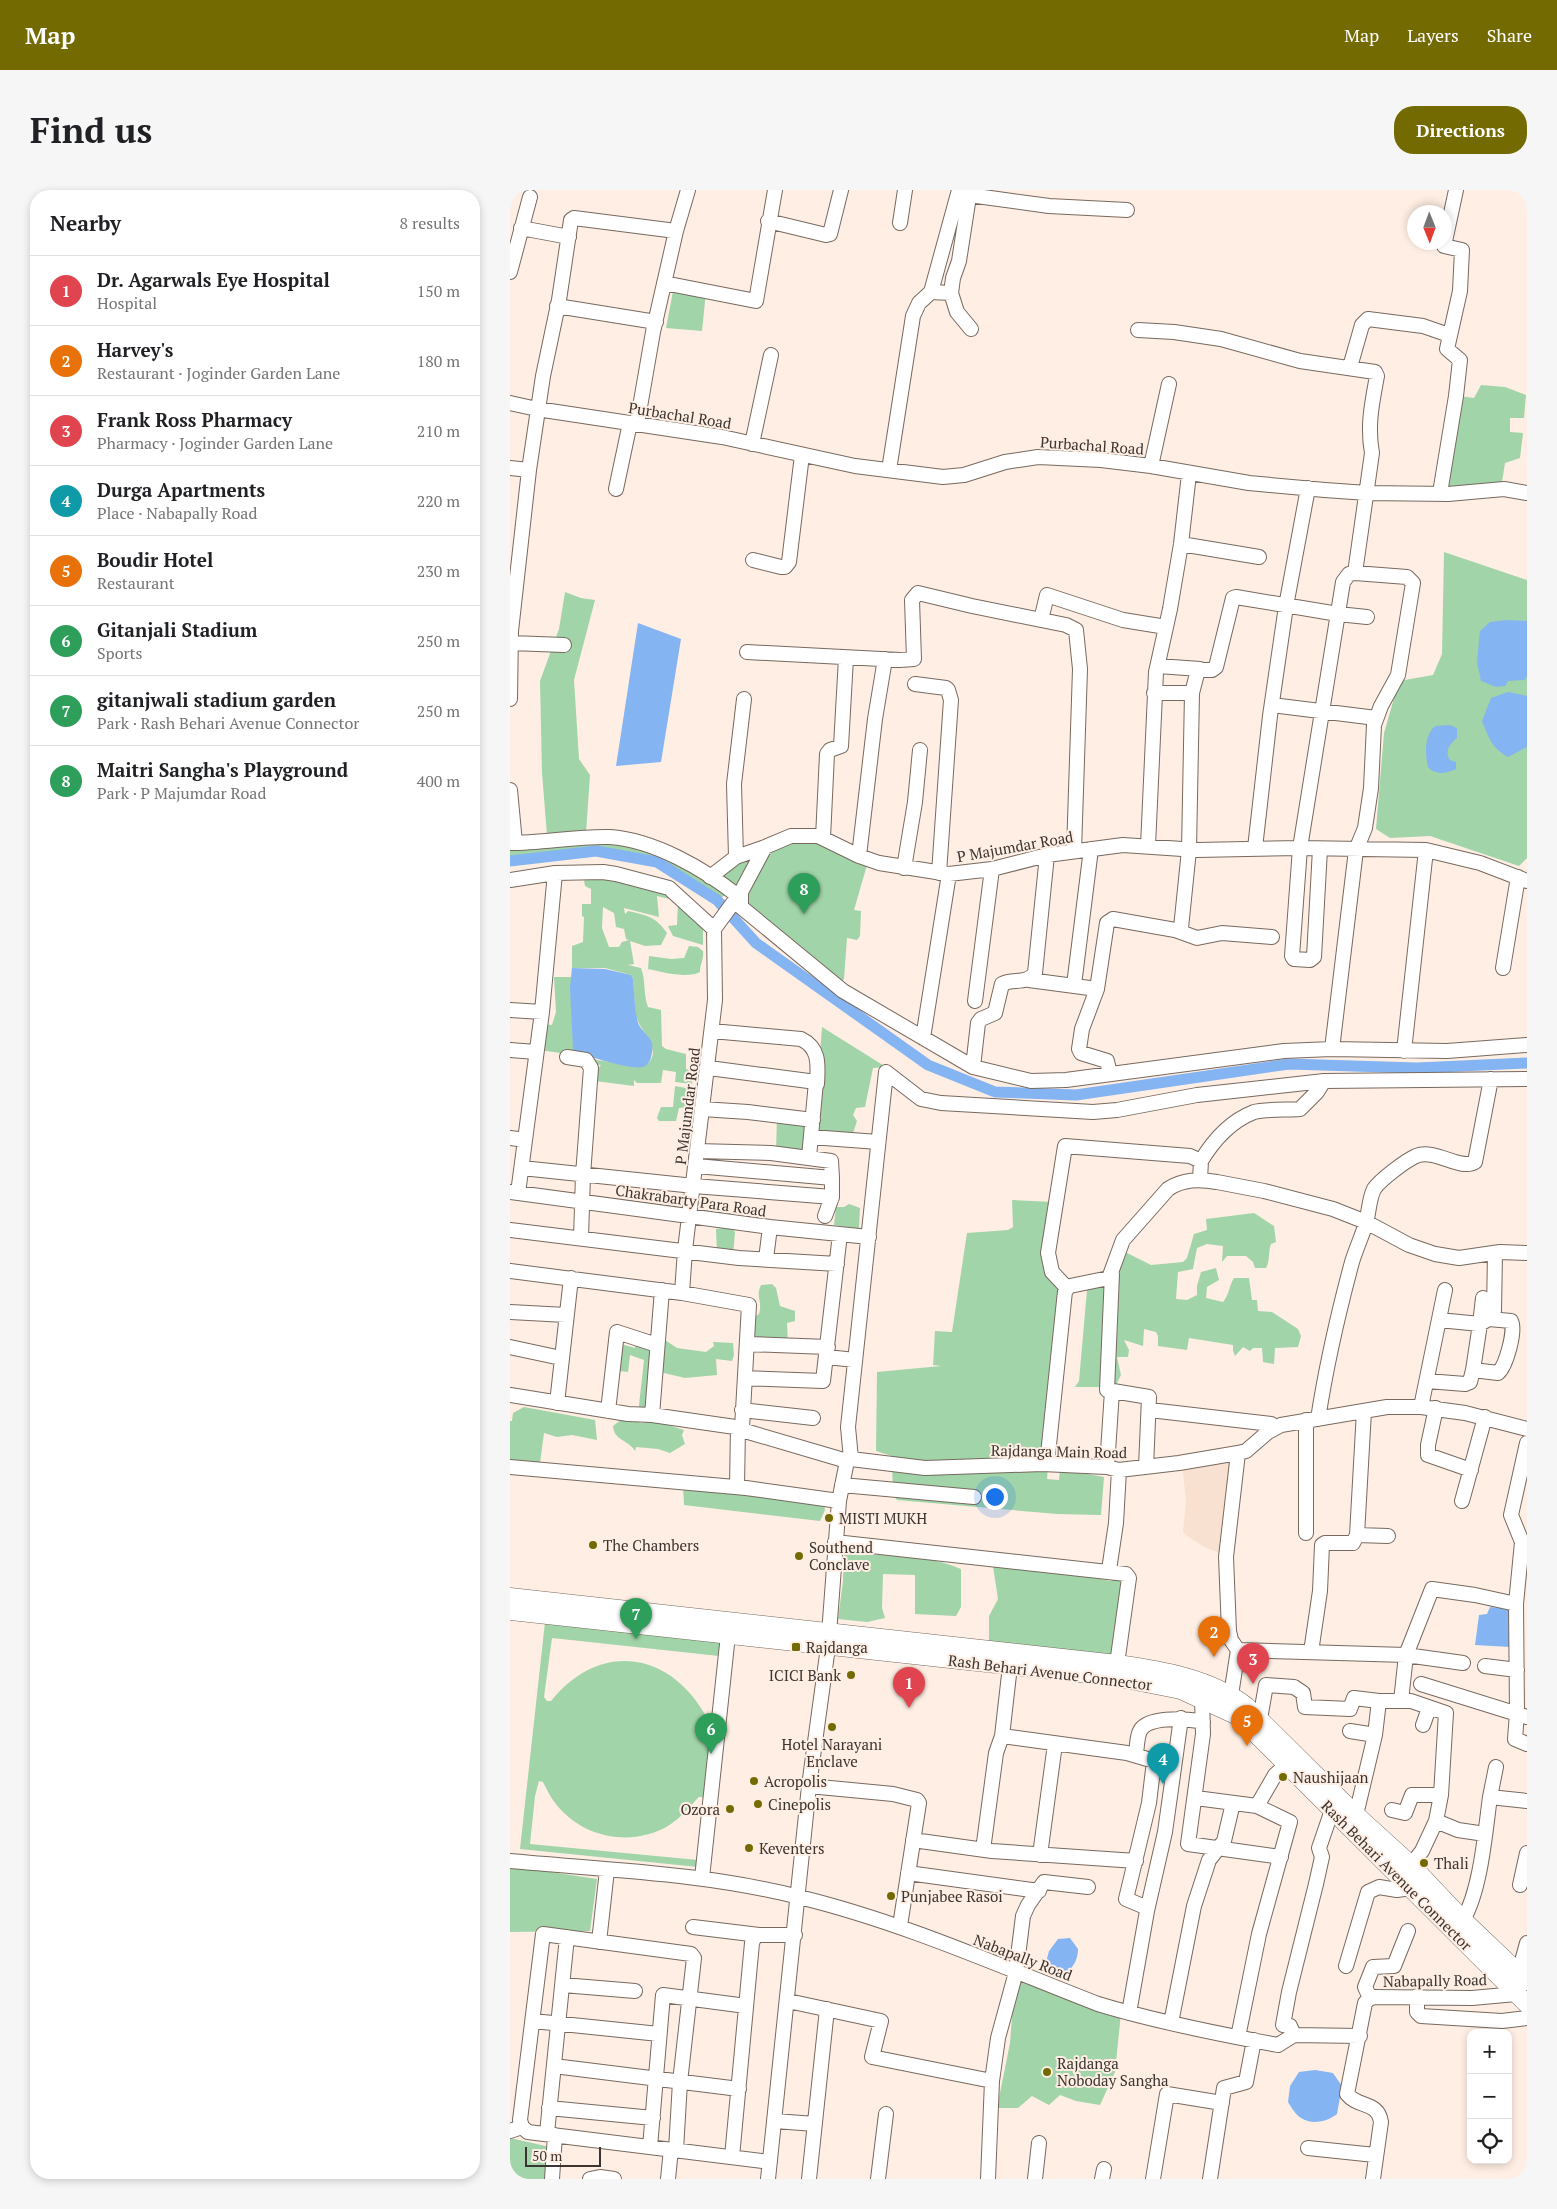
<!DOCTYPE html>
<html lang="en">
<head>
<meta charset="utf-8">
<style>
	body { margin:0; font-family:"PT Serif",serif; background:#f6f6f6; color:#202124 }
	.controls { position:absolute; right:15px; bottom:15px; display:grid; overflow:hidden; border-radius:10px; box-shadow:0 2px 8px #0003 }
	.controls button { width:45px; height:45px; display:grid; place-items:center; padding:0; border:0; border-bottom:1px solid #e0e0e0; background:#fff; color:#202124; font:25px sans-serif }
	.compass { position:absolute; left:897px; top:15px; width:45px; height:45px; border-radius:50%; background:#fff; box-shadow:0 2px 8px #0003; rotate:179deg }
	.scale { position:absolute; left:15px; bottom:12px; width:76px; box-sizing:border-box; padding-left:5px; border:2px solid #3b3430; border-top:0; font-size:14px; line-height:18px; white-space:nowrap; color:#3b3430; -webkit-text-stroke:4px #ffeee3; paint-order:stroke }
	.you { position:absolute; left:484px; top:1306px; width:18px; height:18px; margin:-12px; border:4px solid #fff; border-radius:50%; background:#1a73e8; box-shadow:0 0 0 8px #1a73e833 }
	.badge { display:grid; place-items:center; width:32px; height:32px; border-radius:50%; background:#746a02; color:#fff; font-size:16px; font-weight:700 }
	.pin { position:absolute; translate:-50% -41px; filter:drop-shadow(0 1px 2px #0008) }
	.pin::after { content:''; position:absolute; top:26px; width:18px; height:15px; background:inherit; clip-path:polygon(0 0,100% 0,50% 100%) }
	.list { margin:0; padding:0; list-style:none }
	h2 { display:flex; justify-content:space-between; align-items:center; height:65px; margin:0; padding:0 20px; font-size:21px }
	h2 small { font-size:16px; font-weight:400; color:#757577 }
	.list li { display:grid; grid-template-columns:32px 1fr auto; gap:15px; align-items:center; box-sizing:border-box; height:70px; padding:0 20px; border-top:1px solid #e0e0e0 }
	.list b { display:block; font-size:19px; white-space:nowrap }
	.list p { margin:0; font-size:16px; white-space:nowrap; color:#757577 }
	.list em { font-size:16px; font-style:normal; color:#757577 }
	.icon { flex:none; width:28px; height:28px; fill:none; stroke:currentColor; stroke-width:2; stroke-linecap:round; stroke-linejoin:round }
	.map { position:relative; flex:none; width:1017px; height:1989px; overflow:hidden; border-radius:20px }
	header { display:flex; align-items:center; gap:30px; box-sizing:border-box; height:70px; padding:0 25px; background:#746a02; color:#fff }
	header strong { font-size:24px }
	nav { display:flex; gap:28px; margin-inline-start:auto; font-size:18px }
	.intro { display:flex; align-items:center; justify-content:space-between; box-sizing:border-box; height:120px; padding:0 30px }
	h1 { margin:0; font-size:35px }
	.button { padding:12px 22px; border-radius:20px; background:#746a02; color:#fff; font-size:18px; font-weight:700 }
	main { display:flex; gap:30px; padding:0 30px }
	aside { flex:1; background:#fff; border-radius:20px; box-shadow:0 2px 8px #0003 }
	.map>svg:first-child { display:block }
	.built { fill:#f9e1d2 }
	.green { fill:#a1d4a8; fill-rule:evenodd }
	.water { fill:#84b4f2 }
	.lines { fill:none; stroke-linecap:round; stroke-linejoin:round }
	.canal { stroke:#84b4f2; stroke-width:11 }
	.minor-casing { stroke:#78695f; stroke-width:16 }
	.major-casing { stroke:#78695f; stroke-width:19 }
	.minor { stroke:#fff; stroke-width:14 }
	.major { stroke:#fff; stroke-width:18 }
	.poi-dot { fill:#746a02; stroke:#ffeee3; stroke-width:2 }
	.labels { text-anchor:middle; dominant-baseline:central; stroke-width:4; stroke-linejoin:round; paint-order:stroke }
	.street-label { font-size:15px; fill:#3b3430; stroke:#ffeee3 }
	.poi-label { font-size:15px; fill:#3b3430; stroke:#ffeee3; text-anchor:start }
</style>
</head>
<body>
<header>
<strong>Map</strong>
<nav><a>Map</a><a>Layers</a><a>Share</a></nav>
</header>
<div class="intro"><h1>Find us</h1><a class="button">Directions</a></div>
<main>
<aside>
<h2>Nearby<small>8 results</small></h2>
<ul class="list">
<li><span class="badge" style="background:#e0444e">1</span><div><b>Dr. Agarwals Eye Hospital</b><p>Hospital</p></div><em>150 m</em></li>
<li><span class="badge" style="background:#e8710a">2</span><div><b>Harvey's</b><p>Restaurant · Joginder Garden Lane</p></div><em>180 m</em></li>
<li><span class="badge" style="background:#e0444e">3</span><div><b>Frank Ross Pharmacy</b><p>Pharmacy · Joginder Garden Lane</p></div><em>210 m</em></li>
<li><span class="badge" style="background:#0f9aa8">4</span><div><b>Durga Apartments</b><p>Place · Nabapally Road</p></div><em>220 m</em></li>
<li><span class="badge" style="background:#e8710a">5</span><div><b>Boudir Hotel</b><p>Restaurant</p></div><em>230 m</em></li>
<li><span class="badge" style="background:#2e9e5b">6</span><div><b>Gitanjali Stadium</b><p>Sports</p></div><em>250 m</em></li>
<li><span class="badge" style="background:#2e9e5b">7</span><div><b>gitanjwali stadium garden</b><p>Park · Rash Behari Avenue Connector</p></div><em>250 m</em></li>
<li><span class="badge" style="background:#2e9e5b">8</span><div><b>Maitri Sangha's Playground</b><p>Park · P Majumdar Road</p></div><em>400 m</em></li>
</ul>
</aside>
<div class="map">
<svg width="1017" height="1989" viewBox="0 0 1017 1989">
	<rect width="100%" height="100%" fill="#ffeee3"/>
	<path class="built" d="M727,1269L717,1366L694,1357L677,1346L673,1342L676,1311L672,1274Z"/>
	<path class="green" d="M164,96L196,102L192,141L156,138Z
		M971,195L995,197L1016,205L1014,228H1000V242L1013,243L1010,268L995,273L991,298L930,303L950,206L964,208Z
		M934,362L1017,390V668L1009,676L920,646L880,648L866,639L874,543L889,491L923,485L932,464Z
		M55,402L71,408L85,410L64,490L69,569L80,585L76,643L37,645L32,583L30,491L49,439Z
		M109,651L180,673L217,704L207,710L147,672L86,661L0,671V655Z
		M281,651L317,652L357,675L344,720L351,721L350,746L347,750L337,748L334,789L327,795L200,687L243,665L242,687L266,657Z
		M92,684C138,691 162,696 193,733V755L163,746L158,736L167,735L168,711L147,706L149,727L114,718L115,724L118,721C137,725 146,727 157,743L151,755L135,756L120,751L124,774L118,775L131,778C136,791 133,804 138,817L151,820L152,856L156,859L176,864V879L183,882L182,894L165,892L166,882L153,880L151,893H127L124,890V896L85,891V883L91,875L69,872L58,864L29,860L32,834L42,835L46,822L44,787H62L63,860L87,870L132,877C159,863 127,840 126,824C124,813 124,801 123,789L121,785L95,778H62V756L73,752L74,727L72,726V714H81V699L75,696L74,691L78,687ZM93,717L104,723L106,737L114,739L116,749L119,750L112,752L109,757H99L92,738Z
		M179,756L188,757L193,761C194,769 190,774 190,782C177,789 152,782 138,779L139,766L161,769L174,768Z
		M312,837L376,877L363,878L355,917L346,918L343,925L347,931L342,946L304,944Z
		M165,896L181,899L180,917L169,918L166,931H149L147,928L151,917H163Z
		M267,928L298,932L295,965L266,961Z
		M502,1010L543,1012L541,1063L552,1104L537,1289L549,1290L550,1279L594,1287L591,1325L547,1324L387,1310L383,1305L382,1272H386L385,1267L366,1261L367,1182L431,1176L423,1175L425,1141L442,1142L457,1043L498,1040L503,1037Z
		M339,1014L350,1018L349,1039L324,1035L326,1017H334Z
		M744,1023L764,1036L766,1052L761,1054C758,1062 760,1072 756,1078H745L743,1072L736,1066H717L712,1072L713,1056L697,1054L687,1058L683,1079L668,1082L666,1109L677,1110L687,1105V1096L691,1082L706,1078L709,1090L697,1097L696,1108L713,1112C719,1105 719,1096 724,1088H739L742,1110H747L748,1121L762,1122L788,1139L791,1146L788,1157L765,1158L764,1174L753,1172L752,1158H743L740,1161L733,1157L725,1166L723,1161V1155L679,1148L677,1160L648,1156V1146L646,1142L634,1139L633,1156L614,1150L619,1160L618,1167H607L611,1185L605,1197H565L569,1191L577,1100L599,1085L609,1059L641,1075L673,1072L677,1068L684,1044L697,1040L696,1029Z
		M221,1037L225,1042L223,1066L207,1063L206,1039Z
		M262,1094L266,1098L270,1116L285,1121V1131L277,1133L278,1154L244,1150L239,1130L249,1124C253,1110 245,1107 251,1095Z
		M124,1143H136L147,1152L140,1223L128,1224L134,1170L120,1165L118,1182L101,1180L111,1154L125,1158Z
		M152,1148L167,1158L196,1162L204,1156L203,1152L223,1153L224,1165L222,1171L206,1169L207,1185L175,1188L150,1182Z
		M14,1217L85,1230L87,1250L62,1245L47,1247L34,1243L30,1273L0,1272V1231H2L3,1223Z
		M112,1229H122L130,1233L145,1231L174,1240L172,1245L175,1254L160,1263L148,1259L126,1257L125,1261C119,1250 104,1251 103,1236Z
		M173,1295L313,1309L315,1320L310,1331L174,1315Z
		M334,1363C346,1367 357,1364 369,1365C396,1366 426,1368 451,1379V1417L446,1426L405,1424V1385L373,1384L372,1418L375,1428L357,1432L328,1429L333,1391Z
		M482,1370L523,1375L600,1391L616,1386L607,1474L479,1461V1426L488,1409Z
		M35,1432L221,1452L198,1678L10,1659ZM42,1448L209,1466L203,1526L197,1528C161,1461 90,1450 41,1511H37L34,1507ZM29,1591L33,1592C38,1602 43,1612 52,1621C79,1649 124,1656 158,1636C171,1628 179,1617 189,1607H192L195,1610L188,1670L20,1654L25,1606Z
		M0,1676L87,1689L80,1741L0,1742Z
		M505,1788L611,1823L605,1882L590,1915L566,1911L550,1905L539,1915L522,1906L508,1918H487L500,1853Z
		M0,1948L40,1957L37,1989H0Z"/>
	<path class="water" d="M997,430L1017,431V486L1015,490L998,491L995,496L986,497L971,491L967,472L970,441L980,432Z
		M128,433L171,449L151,572L106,576Z
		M998,502L1017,506V557L998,567C981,557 979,548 972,531L981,508Z
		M940,535L947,538V548C940,554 934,560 940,570L946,572V579C937,584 925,585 918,577C915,563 914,546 925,536Z
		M62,778L95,779L121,785L123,789C124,799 125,827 129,835C132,841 140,847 142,853C143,860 142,874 133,877C121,880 75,866 63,860L60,798Z
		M980,1417L1000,1419V1457L965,1455L969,1425L977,1424Z
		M560,1748L568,1759C568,1773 560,1782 547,1788L534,1780L539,1761L548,1749Z
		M805,1880L823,1883L832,1896L827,1924C817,1932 802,1935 791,1928C786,1925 781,1917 778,1912L780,1896L789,1882Z"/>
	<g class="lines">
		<path class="canal" d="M0,671L86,661L147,672L207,710L246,753L418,875L485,902L566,905L779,874L907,878L1017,873"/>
		<defs>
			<path id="minor" d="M460,0L449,71L443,88L441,103L447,122L461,139
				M459,5L539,16L617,20
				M258,31L316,45L320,44L331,0
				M390,33L395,0
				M11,38L59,47
				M0,82L20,7
				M154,93L246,111L265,0
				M421,102L449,0
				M47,116L146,132
				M628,140L664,142L711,149L790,171L865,182L867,186C862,213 857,236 862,263L845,383
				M840,177L852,135L858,129L913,136L939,145
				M0,213L27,219L212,247L345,276L433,287L454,285L495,272L528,267L591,270L641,276L739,293L815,300L857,303L938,304L994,299L1017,303
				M127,234L143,142L166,41L178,0
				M242,254L261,165
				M641,276L659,194
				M0,278L19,280
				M379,280L403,126L409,113L421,102L441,103
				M106,299L120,233
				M930,303L946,206L950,170L937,159L950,101L952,60L934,56L946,0
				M671,354L749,367
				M243,370L271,377H275L279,372L292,265
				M531,430L537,405L613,430L656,437
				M1,453L54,455
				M237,462L390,470L404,469L402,410L408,403L462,416L556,435L566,440L570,479L564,661
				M648,476L690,479
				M405,494L436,498L438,500L441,510L429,683
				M644,503H682
				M0,509L1,441L19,280L33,186L49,110L61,30L64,28L166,41
				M762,515L866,528
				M0,600L5,653
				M313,648L317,564L320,560L331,556L336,468
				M0,653C33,653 67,646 100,647C144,650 194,679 228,706
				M638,656L646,482L660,419L671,354L679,284
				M745,658L760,526L776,416L798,298
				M810,659L804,767L800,770L784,769L782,766L790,658L833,392L839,384L845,383L897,387L903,393L888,485L871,516L864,535L861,598L855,638L846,660L822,859
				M349,666L365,529L375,469
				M226,667L255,657
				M394,678L405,612L410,560
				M200,687L226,667L224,594L234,509
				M0,690L45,683L93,682L106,684L159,698L204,739
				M231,702V717L333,801L463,877L521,891L556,890L774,861L822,859L937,861L1017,855
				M665,740L687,748L712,743L762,747
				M993,778L1008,687
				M519,790L587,799
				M564,795L581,659
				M465,811L482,679
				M0,820L32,822
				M202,841L291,849C310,858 308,875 307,894
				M413,848L439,684
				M0,860L26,862
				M894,861L916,660
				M57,867L76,870L81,878L73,985L71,1048
				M463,877L468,833L471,829L485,823L492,794C503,788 516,795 525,783L537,665
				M199,878L306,892L299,967
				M376,882L411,909L431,913L583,922L607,920L687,905L814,891L1017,889
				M600,884L597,871L571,863L569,859L572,839L587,799L597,733L603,729L665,740L671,738L679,660L682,503L688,480H702L706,477L723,408L726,407L828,424L857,427
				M192,919L238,922L303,930
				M301,947L368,952
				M0,948L15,950
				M187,961L261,963L321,971L322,988
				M691,971C703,951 721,931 744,922C753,919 779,920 790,919L807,902L814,891
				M186,976L322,988V1007L315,1026
				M12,978L184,996L322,1007
				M0,1002L260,1037L359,1047
				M8,1003L32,822L45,683
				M0,1040L229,1068L327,1074
				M256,1069L260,1037
				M0,1081L172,1103L239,1115L232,1238
				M602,1084L597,1200L639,1207L636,1277
				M557,1098L542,1082L538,1063L555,956L680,966L691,971L690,989
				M172,1103L175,1060L205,810L204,739L231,702L255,657L281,646H308L349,666L369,673L439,684L482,679L537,665L613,655L687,660L790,658L916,660L970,673L1017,691
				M984,1121L985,1063
				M0,1122L56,1125
				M929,1130L970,1134L973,1108
				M237,1154L318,1157
				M0,1157L51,1168
				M317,1167L345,1170
				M235,1188L313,1191L330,1044
				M917,1191L955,1194L960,1192L963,1180L988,1183C996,1176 1006,1141 1001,1131L979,1129L970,1134L963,1180
				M0,1205L118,1224L142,1225L232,1238L235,1241L337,1271L341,1269L415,1278L532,1274L597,1277L609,1280L669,1273L728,1263L736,1261L758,1242L771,1235L877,1217H911L955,1223L1017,1239
				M47,1213L61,1088
				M911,1217L935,1100
				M926,1218L918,1255V1265L961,1280
				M232,1220L303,1228
				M640,1220L761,1234L763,1239
				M98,1221L107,1142L147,1155
				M854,1221L847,1345L878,1346
				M142,1225L152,1100
				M808,1229C816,1177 828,1124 842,1072C846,1059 852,1046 856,1033C859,1022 859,1009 864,999C870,990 895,971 906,966C925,958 950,981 965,972L981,889
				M728,1263L716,1367L719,1441L721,1450L728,1460
				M341,1269L338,1237L376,882
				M537,1274L555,1101L560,1096L599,1088L613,1050L658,999C673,989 689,989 707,992L754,1001L823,1019L856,1032L899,1055L925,1064L949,1068L990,1062L1017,1063
				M0,1277L236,1298L329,1311
				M597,1277L602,1201
				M332,1295L464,1307
				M227,1297L228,1237
				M952,1311L975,1227
				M796,1343V1230
				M325,1352L616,1384L619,1388L607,1474
				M599,1380L606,1333L609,1280
				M1006,1414L1012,1352L1001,1325L1017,1253
				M801,1462L810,1401L812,1355L815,1353H843L847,1345
				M975,1476L1007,1480
				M911,1494L1017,1527
				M692,1508L693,1544L678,1654L771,1667
				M891,1511L896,1465L953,1473
				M717,1514L721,1505L728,1460L896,1465L922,1399L965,1405L1006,1414L1007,1523L1005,1549L1017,1554
				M750,1529L756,1495L784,1497L793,1503L795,1517L840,1519L844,1508L869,1511H901L936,1523L931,1605L926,1631L912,1661L901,1675
				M913,1535L919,1518
				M840,1541L865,1545
				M492,1546L617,1563L644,1571L639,1613L616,1709L635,1717L637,1721L619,1823
				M626,1564C627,1557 627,1543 632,1538C643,1526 680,1529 693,1532
				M299,1596L383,1604L407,1610L409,1613L390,1736
				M980,1607L986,1577
				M686,1608L747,1616L780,1632L749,1744L728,1847
				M747,1616L765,1585L777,1574
				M882,1620L895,1623L902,1605H931
				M846,1625L865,1545L869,1511
				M926,1631L948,1640L975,1644
				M403,1650L482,1661L626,1671
				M473,1660L486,1563L492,1546L500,1476
				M530,1665L545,1554
				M0,1671C96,1680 195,1683 289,1707C392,1732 490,1776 588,1814C647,1832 708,1844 768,1855L784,1845L850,1846
				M398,1683L529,1701
				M192,1688L218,1445
				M1010,1695L1017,1663
				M637,1721L655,1642L671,1528
				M953,1730C971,1699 975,1643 980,1607L1017,1611
				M183,1737L249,1745
				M89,1752L97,1680
				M836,1776L858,1702L869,1697L887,1700L901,1698
				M1009,1782L1017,1753
				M53,1795L125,1801
				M907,1806V1822L911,1826L992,1831L1017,1828
				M860,1808L855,1797L863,1777L884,1776L898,1741
				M278,1811L371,1831L362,1867L482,1891L478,1989
				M23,1831L149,1844
				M661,1833L684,1716L699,1670L714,1651L723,1613
				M784,1845L780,1836L773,1835L779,1802L806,1694L812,1667L809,1658L822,1620
				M44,1876L229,1899
				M482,1891L488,1848L506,1782L513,1726L518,1715L534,1692L578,1697
				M39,1918L143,1928
				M265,1931L305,1934
				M0,1941L12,1937
				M37,1943L57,1747
				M140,1957L153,1805L236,1816
				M798,1958L865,1965
				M166,1960L170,1892L184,1768L181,1764L33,1744L10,1930L12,1937L18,1942L260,1972
				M222,1967L242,1753L245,1746L249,1745H285
				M42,1989L45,1945
				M80,1989L90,1987L104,1989
				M158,1989L161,1959
				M258,1989L299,1596L318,1457L329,1311L337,1271
				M299,1989L317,1819
				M368,1989L376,1924
				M525,1989L529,1953
				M592,1989L594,1979
				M643,1989L657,1904L712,1913
				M700,1989L714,1898L736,1892L744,1850
				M863,1989L871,1932C868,1911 848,1918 837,1904L855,1813L860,1808L866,1807L962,1808L1006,1804"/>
			<path id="major" d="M0,1407L607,1474C650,1480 700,1488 736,1516L846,1625L901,1675L953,1730L1017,1791
				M0,1421L605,1487L671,1500L728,1526L1017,1814"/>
		</defs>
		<use href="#minor" class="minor-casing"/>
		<use href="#major" class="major-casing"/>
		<use href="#minor" class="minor"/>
		<use href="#major" class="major"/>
	</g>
	<g class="poi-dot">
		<circle cx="319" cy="1328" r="5"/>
		<circle cx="83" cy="1355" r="5"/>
		<circle cx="289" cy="1366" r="5"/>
		<rect x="281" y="1452" width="10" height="10" rx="2.5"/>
		<circle cx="341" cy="1485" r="5"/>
		<circle cx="322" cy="1537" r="5"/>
		<circle cx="773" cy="1587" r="5"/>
		<circle cx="244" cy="1591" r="5"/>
		<circle cx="248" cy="1614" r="5"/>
		<circle cx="220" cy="1619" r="5"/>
		<circle cx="239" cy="1658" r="5"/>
		<circle cx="914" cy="1673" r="5"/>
		<circle cx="381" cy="1706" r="5"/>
		<circle cx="537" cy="1882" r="5"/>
	</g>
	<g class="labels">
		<g class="street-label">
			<text transform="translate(170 225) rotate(9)">Purbachal Road</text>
			<text transform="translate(582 255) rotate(4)">Purbachal Road</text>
			<text transform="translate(505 656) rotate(-10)">P Majumdar Road</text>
			<text transform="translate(177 916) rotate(-83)">P Majumdar Road</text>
			<text transform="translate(181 1010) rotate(8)">Chakrabarty Para Road</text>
			<text transform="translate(549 1261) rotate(1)">Rajdanga Main Road</text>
			<text transform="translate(540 1482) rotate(7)">Rash Behari Avenue Connector</text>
			<text transform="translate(887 1685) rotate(45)">Rash Behari Avenue Connector</text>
			<text transform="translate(513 1767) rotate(21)">Nabapally Road</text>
			<text transform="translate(925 1790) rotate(-1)">Nabapally Road</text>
		</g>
		<g class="poi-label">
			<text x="329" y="1328">MISTI MUKH</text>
			<text x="93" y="1355">The Chambers</text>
			<text x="299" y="1357">Southend<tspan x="299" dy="17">Conclave</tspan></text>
			<text x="296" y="1457">Rajdanga</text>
			<text x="331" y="1485" text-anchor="end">ICICI Bank</text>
			<text x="322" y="1554" text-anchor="middle">Hotel Narayani<tspan x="322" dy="17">Enclave</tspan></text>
			<text x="783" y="1587">Naushijaan</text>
			<text x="254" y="1591">Acropolis</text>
			<text x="258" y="1614">Cinepolis</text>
			<text x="210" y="1619" text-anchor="end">Ozora</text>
			<text x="249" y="1658">Keventers</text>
			<text x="924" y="1673">Thali</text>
			<text x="391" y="1706">Punjabee Rasoi</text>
			<text x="547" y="1873">Rajdanga<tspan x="547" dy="17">Noboday Sangha</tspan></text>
		</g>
	</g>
</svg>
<div class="controls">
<button>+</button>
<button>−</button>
<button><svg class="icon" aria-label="locate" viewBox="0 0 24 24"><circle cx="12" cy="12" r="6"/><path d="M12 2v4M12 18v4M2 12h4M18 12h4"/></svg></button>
</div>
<svg class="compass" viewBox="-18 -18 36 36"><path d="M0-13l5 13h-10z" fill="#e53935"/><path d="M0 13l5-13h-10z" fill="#757577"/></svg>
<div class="scale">50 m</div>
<div class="you"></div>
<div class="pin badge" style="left:399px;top:1518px;background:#e0444e">1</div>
<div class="pin badge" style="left:704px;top:1467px;background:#e8710a">2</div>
<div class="pin badge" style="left:743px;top:1494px;background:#e0444e">3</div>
<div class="pin badge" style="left:653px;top:1594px;background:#0f9aa8">4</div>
<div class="pin badge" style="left:737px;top:1556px;background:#e8710a">5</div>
<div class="pin badge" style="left:201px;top:1564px;background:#2e9e5b">6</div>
<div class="pin badge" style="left:126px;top:1449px;background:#2e9e5b">7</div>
<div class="pin badge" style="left:294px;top:724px;background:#2e9e5b">8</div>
</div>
</main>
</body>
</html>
